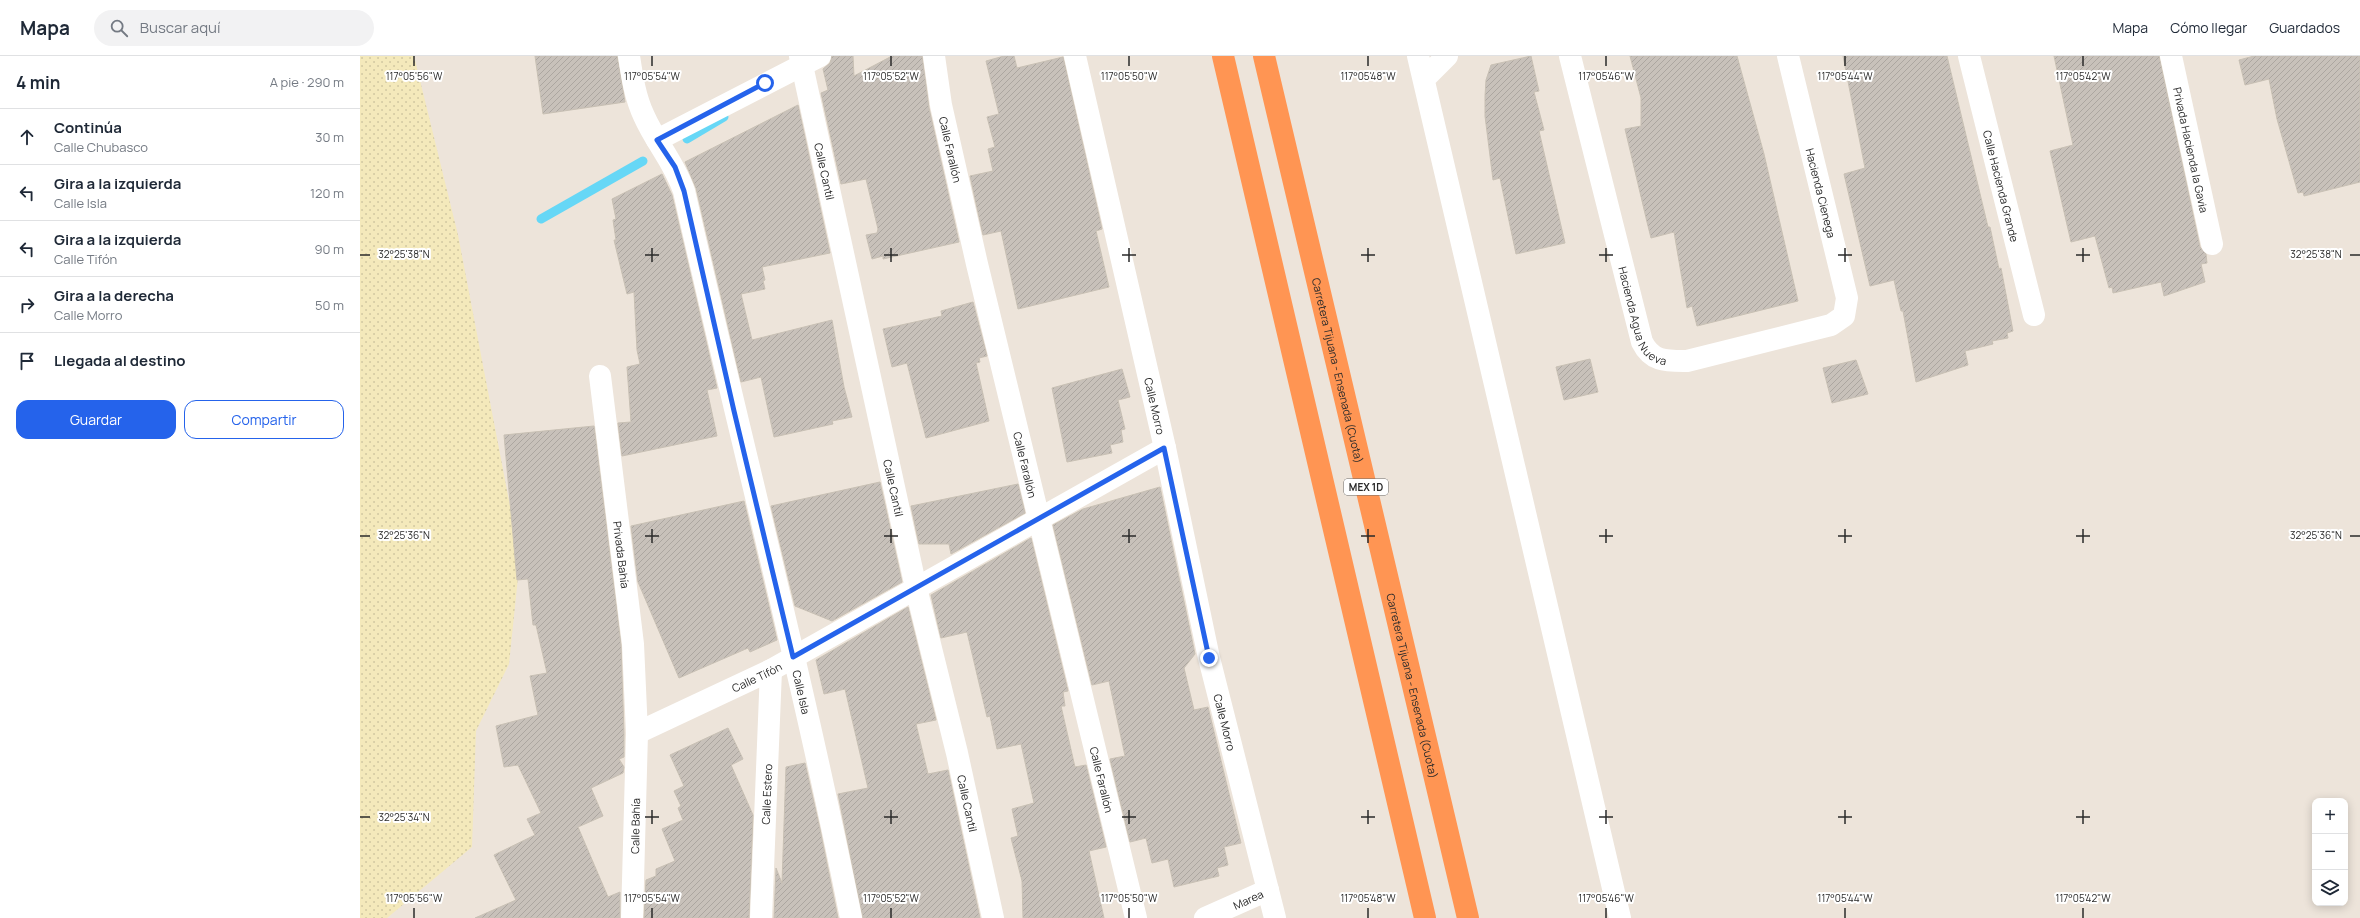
<!DOCTYPE html>
<html lang="es">
<head>
<meta charset="utf-8">
<style>
	body { margin:0; font-family:Manrope,sans-serif; background:#f2f2f3; color:#1f2937 }
	.controls { position:absolute; right:12px; bottom:12px; display:grid; overflow:hidden; border-radius:8px; box-shadow:0 2px 10px #0003 }
	.controls button { width:36px; height:36px; display:grid; place-items:center; padding:0; border:0; border-bottom:1px solid #e0e1e3; background:#fff; color:#1f2937; font:20px sans-serif }
	.stop { position:absolute; width:12px; height:12px; margin:-9px; border:3px solid #2563eb; border-radius:50%; background:#fff }
	.stop.end { background:#2563eb; border-color:#fff; box-shadow:0 1px 4px #0008 }
	.list { margin:0; padding:0; list-style:none }
	h2 { display:flex; justify-content:space-between; align-items:center; height:52px; margin:0; padding:0 16px; font-size:17px }
	h2 small { font-size:13px; font-weight:400; color:#747a83 }
	.list li { display:grid; grid-template-columns:26px 1fr auto; gap:12px; align-items:center; box-sizing:border-box; height:56px; padding:0 16px; border-top:1px solid #e0e1e3 }
	.list b { display:block; font-size:15px; white-space:nowrap }
	.list p { margin:0; font-size:13px; white-space:nowrap; color:#747a83 }
	.list em { font-size:13px; font-style:normal; color:#747a83 }
	.actions { display:flex; gap:8px; padding:12px 16px }
	.actions a { flex:1; padding:9px 0; border:1px solid #2563eb; border-radius:12px; text-align:center; font-size:14px; color:#2563eb }
	.actions .main { background:#2563eb; color:#fff }
	.icon { flex:none; width:22px; height:22px; fill:none; stroke:currentColor; stroke-width:2; stroke-linecap:round; stroke-linejoin:round }
	.map { position:relative; flex:none; width:2000px; height:862px; overflow:hidden }
	header { display:flex; align-items:center; gap:24px; box-sizing:border-box; height:56px; padding:0 20px; background:#fff; border-bottom:1px solid #e0e1e3 }
	header strong { font-size:19px }
	nav { display:flex; gap:22px; margin-inline-start:auto; font-size:14px }
	.search { width:280px; height:36px; background:#f2f2f3; display:flex; align-items:center; gap:10px; box-sizing:border-box; padding:0 14px; border-radius:22px; color:#747a83; font-size:15px }
	main { display:flex }
	aside { flex:1; background:#fff }
	.map>svg:first-child { display:block }
	.sand { fill:url(#sand-dots) }
	.lines { fill:none; stroke-linecap:round; stroke-linejoin:round }
	.stream { stroke:#66d7f6; stroke-width:9 }
	.building { fill:url(#building-hatch); stroke:#c8c0b4 }
	.street { stroke:#fff; stroke-width:22 }
	.secondary { stroke:#fff; stroke-width:22 }
	.highway { stroke:#ff9553; stroke-width:22 }
	.route { stroke:#2563eb; stroke-width:5 }
	.ticks { fill:none; stroke:#2a2a2a; stroke-width:1.5 }
	.labels { text-anchor:middle; dominant-baseline:central; stroke-width:4; stroke-linejoin:round; paint-order:stroke }
	.shield { fill:#fff; stroke:#6a6a6a; stroke-width:1 }
	.shield-label { font-size:10px; font-weight:bold; fill:#2a2a2a }
	.street-label { font-size:11px; fill:#2a2a2a; stroke:#fff }
	.ticks-label { font-size:10px; text-anchor:middle; fill:#2a2a2a; stroke:#fff; stroke-width:4; stroke-linejoin:round; paint-order:stroke }
</style>
</head>
<body>
<header>
<strong>Mapa</strong>
<div class="search"><svg class="icon" aria-label="search" viewBox="0 0 24 24"><circle cx="10" cy="10" r="6"/><path d="M15 15l6 6"/></svg>Buscar aquí</div>
<nav><a>Mapa</a><a>Cómo llegar</a><a>Guardados</a></nav>
</header>
<main>
<aside>
<h2>4 min<small>A pie · 290 m</small></h2>
<ul class="list">
<li><svg class="icon" aria-label="ahead" viewBox="0 0 24 24"><path d="M12 20V5M6 11l6-6 6 6"/></svg><div><b>Continúa</b><p>Calle Chubasco</p></div><em>30 m</em></li>
<li><svg class="icon" aria-label="left" viewBox="0 0 24 24"><path d="M17 20v-9H6M10 6l-5 5 5 5"/></svg><div><b>Gira a la izquierda</b><p>Calle Isla</p></div><em>120 m</em></li>
<li><svg class="icon" aria-label="left" viewBox="0 0 24 24"><path d="M17 20v-9H6M10 6l-5 5 5 5"/></svg><div><b>Gira a la izquierda</b><p>Calle Tifón</p></div><em>90 m</em></li>
<li><svg class="icon" aria-label="right" viewBox="0 0 24 24"><path d="M7 20v-9h11M14 6l5 5-5 5"/></svg><div><b>Gira a la derecha</b><p>Calle Morro</p></div><em>50 m</em></li>
<li><svg class="icon" aria-label="arrive" viewBox="0 0 24 24"><path d="M6 21V4h12l-3 4 3 4H6"/></svg><div><b>Llegada al destino</b></div></li>
</ul>
<div class="actions"><a class="main">Guardar</a><a>Compartir</a></div>
</aside>
<div class="map">
<svg width="2000" height="862" viewBox="0 0 2000 862">
	<defs>
		<pattern id="sand-dots" width="8" height="8" patternUnits="userSpaceOnUse"><rect width="8" height="8" fill="#f4e9bb"/><path d="M2 2h.1M6 6h.1" fill="none" stroke="#d1c8a1" stroke-width="1.8" stroke-linecap="round"/></pattern>
		<pattern id="building-hatch" width="6" height="6" patternUnits="userSpaceOnUse"><rect width="6" height="6" fill="#c8c1ba"/><path d="M-1 1l2-2M0 6l6-6M5 7l2-2" fill="none" stroke="#aca6a0"/></pattern>
	</defs>
	<rect width="100%" height="100%" fill="#ede4da"/>
	<path class="sand" d="M0,0H54L98,179L160,502L149,608L116,675L112,791L27,862H0Z"/>
	<g class="lines">
		<path class="stream" d="M327,83L364,61
			M181,163L283,105"/>
	</g>
	<path class="building" d="M175,0H257L265,46L183,58Z
		M472,0H493L494,20L532,0H562L569,52L599,186L523,203V200L512,203L506,179L517,177L518,173L506,123L481,128L461,37L468,34L463,13L470,7Z
		M644,0H654L657,12L703,1L742,173L736,175L749,231L658,253L641,175L623,179L610,120L633,115L628,93L635,91L627,61L639,58L626,5Z
		M1171,0L1179,35L1174,36L1184,74L1179,75L1205,187L1156,198L1140,122L1133,124L1125,60V40L1126,24L1131,9Z
		M1270,0H1377L1404,98L1438,245L1337,270L1332,250L1327,252L1314,176L1291,182L1287,166L1265,73L1281,70V42Z
		M1483,0H1587L1628,171H1630L1639,213L1641,212L1653,275L1647,277L1648,282L1632,285L1633,288L1605,295L1608,309L1556,326L1543,255H1541L1534,224L1510,230L1484,118L1505,112Z
		M1694,0H1799L1840,191L1846,198L1847,207L1841,208L1845,226L1804,240L1801,226L1753,237L1752,231L1749,232L1735,180L1711,186L1690,95L1713,89Z
		M1894,0H2000V126L1944,140L1943,136L1938,137L1917,63L1909,23L1885,29L1879,4Z
		M438,49L470,197L402,211L405,224L403,225L405,233L381,238L392,284L472,264L484,331L492,361L472,365L473,368L414,381L401,321L381,326L336,132L325,106Z
		M302,118L312,139L357,332L347,334L357,380L262,400L258,367L271,366L267,311L280,308L277,294L274,236L267,238L254,184H256L253,164L256,163L252,143Z
		M613,246L627,300L619,302L620,306L616,307L629,365L566,382L547,307L532,311L523,273L582,260L581,255Z
		M1230,303L1238,336L1204,344L1196,311Z
		M1496,304L1508,338L1472,347L1463,312Z
		M762,313L770,341L758,344L765,373L761,374L763,386L750,389L752,397L707,406L692,332Z
		M234,370L261,589L264,677V701L259,703L264,711L263,717L231,732L243,760L218,771L248,841L260,836V862H115L156,844L134,799L175,779L167,763L181,757L158,709L144,711L136,670L178,659L170,620L187,617L176,569H173L168,523L157,524L144,379Z
		M520,426L542,526L472,565L435,550L411,450Z
		M658,428L665,457L591,498L589,488H559L551,450Z
		M800,431L835,598L824,612L834,654L848,651L881,787L864,791L868,809L857,812L859,820L814,831L808,803L792,807L786,782L770,786L750,703L765,700L749,625L732,629L693,469L723,453Z
		M384,445L417,584L390,596L388,592L319,622L278,526L271,470Z
		M671,482L708,635L703,636L705,650H701L715,711L726,709L746,791L729,795L744,862H663L662,825L651,782L658,780L652,753L674,747L661,688L637,693L630,660L627,661L607,576L581,582L571,539Z
		M548,551L576,664L556,668L568,718L588,714L620,862H503L478,738L508,732L485,633L464,638L456,604Z
		M368,672L383,703L371,709L393,759L389,862H284L286,824L296,820V813L315,805L302,773L323,764L318,752L321,750L314,735L324,730L310,699Z
		M445,707L460,773L478,862H414L416,812L422,827L426,711Z"/>
	<g class="lines">
		<g class="street">
			<path id="s1" d="M269,0C272,20 275,41 284,60C296,87 314,106 324,135C379,378 442,618 491,862"/>
			<path id="s2" d="M440,0L556,532L597,697L633,862"/>
			<path id="s3" d="M574,0L581,49L617,208L776,862"/>
			<path id="s4" d="M715,0L805,392L849,602L915,862"/>
			<path id="s5" d="M1210,0L1282,286C1292,306 1306,305 1327,305L1471,269L1484,260L1487,242L1428,0"/>
			<path id="s6" d="M1609,0L1674,259"/>
			<path id="s7" d="M1811,0L1852,188"/>
			<path d="M297,84L460,0"/>
			<path id="s8" d="M240,320L273,588L277,677L272,862"/>
			<path id="s9" d="M277,677L411,614L805,392"/>
			<path id="s10" d="M401,862L411,614"/>
			<path id="s11" d="M845,862L908,834"/>
		</g>
		<path class="secondary" d="M1058,0L1260,862
			M1064,23L1087,0"/>
		<g class="highway">
			<path d="M863,0L1065,862"/>
			<path id="s12" d="M904,0L1108,862"/>
		</g>
	</g>
	<g class="lines">
		<path class="route" d="M405,27L297,84L315,111L324,135L374,355L433,601L804,392L849,602"/>
	</g>
	<path class="ticks" d="M54,0V10M292,0V10M531,0V10M769,0V10M1008,0V10M1246,0V10M1485,0V10M1723,0V10M292,192V206M531,192V206M769,192V206M1008,192V206M1246,192V206M1485,192V206M1723,192V206M0,199H10M285,199H299M524,199H538M762,199H776M1001,199H1015M1239,199H1253M1478,199H1492M1716,199H1730M1990,199H2000M292,473V487M531,473V487M769,473V487M1008,473V487M1246,473V487M1485,473V487M1723,473V487M0,480H10M285,480H299M524,480H538M762,480H776M1001,480H1015M1239,480H1253M1478,480H1492M1716,480H1730M1990,480H2000M292,754V768M531,754V768M769,754V768M1008,754V768M1246,754V768M1485,754V768M1723,754V768M0,761H10M285,761H299M524,761H538M762,761H776M1001,761H1015M1239,761H1253M1478,761H1492M1716,761H1730M54,852V862M292,852V862M531,852V862M769,852V862M1008,852V862M1246,852V862M1485,852V862M1723,852V862"/>
	<g class="labels">
		<rect class="shield" x="984" y="423" width="44" height="16" rx="3"/>
		<g class="shield-label">
			<text x="1006" y="431">MEX 1D</text>
		</g>
		<g class="street-label">
			<text stroke="none"><textPath href="#s3" startOffset="95">Calle Farallón</textPath></text>
			<text stroke="none"><textPath href="#s7" startOffset="96">Privada Hacienda la Gavia</textPath></text>
			<text stroke="none"><textPath href="#s2" startOffset="118">Calle Cantil</textPath></text>
			<text stroke="none"><textPath href="#s6" startOffset="134">Calle Hacienda Grande</textPath></text>
			<text transform="translate(1461 137) rotate(76)">Hacienda Cienega</text>
			<text stroke="none"><textPath href="#s5" startOffset="272">Hacienda Agua Nueva</textPath></text>
			<text stroke="none"><textPath href="#s12" startOffset="323">Carretera Tijuana - Ensenada (Cuota)</textPath></text>
			<text stroke="none"><textPath href="#s4" startOffset="359">Calle Morro</textPath></text>
			<text stroke="none"><textPath href="#s3" startOffset="419">Calle Farallón</textPath></text>
			<text stroke="none"><textPath href="#s2" startOffset="442">Calle Cantil</textPath></text>
			<text stroke="none"><textPath href="#s8" startOffset="180">Privada Bahía</textPath></text>
			<text stroke="none"><textPath href="#s9" startOffset="132">Calle Tifón</textPath></text>
			<text stroke="none"><textPath href="#s12" startOffset="647">Carretera Tijuana - Ensenada (Cuota)</textPath></text>
			<text stroke="none"><textPath href="#s1" startOffset="662">Calle Isla</textPath></text>
			<text stroke="none"><textPath href="#s4" startOffset="683">Calle Morro</textPath></text>
			<text stroke="none"><textPath href="#s3" startOffset="743">Calle Farallón</textPath></text>
			<text stroke="none"><textPath href="#s10" startOffset="124">Calle Estero</textPath></text>
			<text stroke="none"><textPath href="#s2" startOffset="766">Calle Cantil</textPath></text>
			<text transform="translate(275 770) rotate(-89)">Calle Bahía</text>
			<text stroke="none"><textPath href="#s11" startOffset="47">Marea</textPath></text>
		</g>
	</g>
	<g class="ticks-label">
		<text x="54" y="24">117°05'56"W</text>
		<text x="292" y="24">117°05'54"W</text>
		<text x="531" y="24">117°05'52"W</text>
		<text x="769" y="24">117°05'50"W</text>
		<text x="1008" y="24">117°05'48"W</text>
		<text x="1246" y="24">117°05'46"W</text>
		<text x="1485" y="24">117°05'44"W</text>
		<text x="1723" y="24">117°05'42"W</text>
		<text x="44" y="202">32°25'38"N</text>
		<text x="1956" y="202">32°25'38"N</text>
		<text x="44" y="483">32°25'36"N</text>
		<text x="1956" y="483">32°25'36"N</text>
		<text x="44" y="765">32°25'34"N</text>
		<text x="54" y="846">117°05'56"W</text>
		<text x="292" y="846">117°05'54"W</text>
		<text x="531" y="846">117°05'52"W</text>
		<text x="769" y="846">117°05'50"W</text>
		<text x="1008" y="846">117°05'48"W</text>
		<text x="1246" y="846">117°05'46"W</text>
		<text x="1485" y="846">117°05'44"W</text>
		<text x="1723" y="846">117°05'42"W</text>
	</g>
</svg>
<div class="controls">
<button>+</button>
<button>−</button>
<button><svg class="icon" aria-label="layers" viewBox="0 0 24 24"><path d="M12 4l9 5-9 5-9-5zM3 14l9 5 9-5"/></svg></button>
</div>
<div class="stop" style="left:405px;top:27px"></div>
<div class="stop end" style="left:849px;top:602px"></div>
</div>
</main>
</body>
</html>
